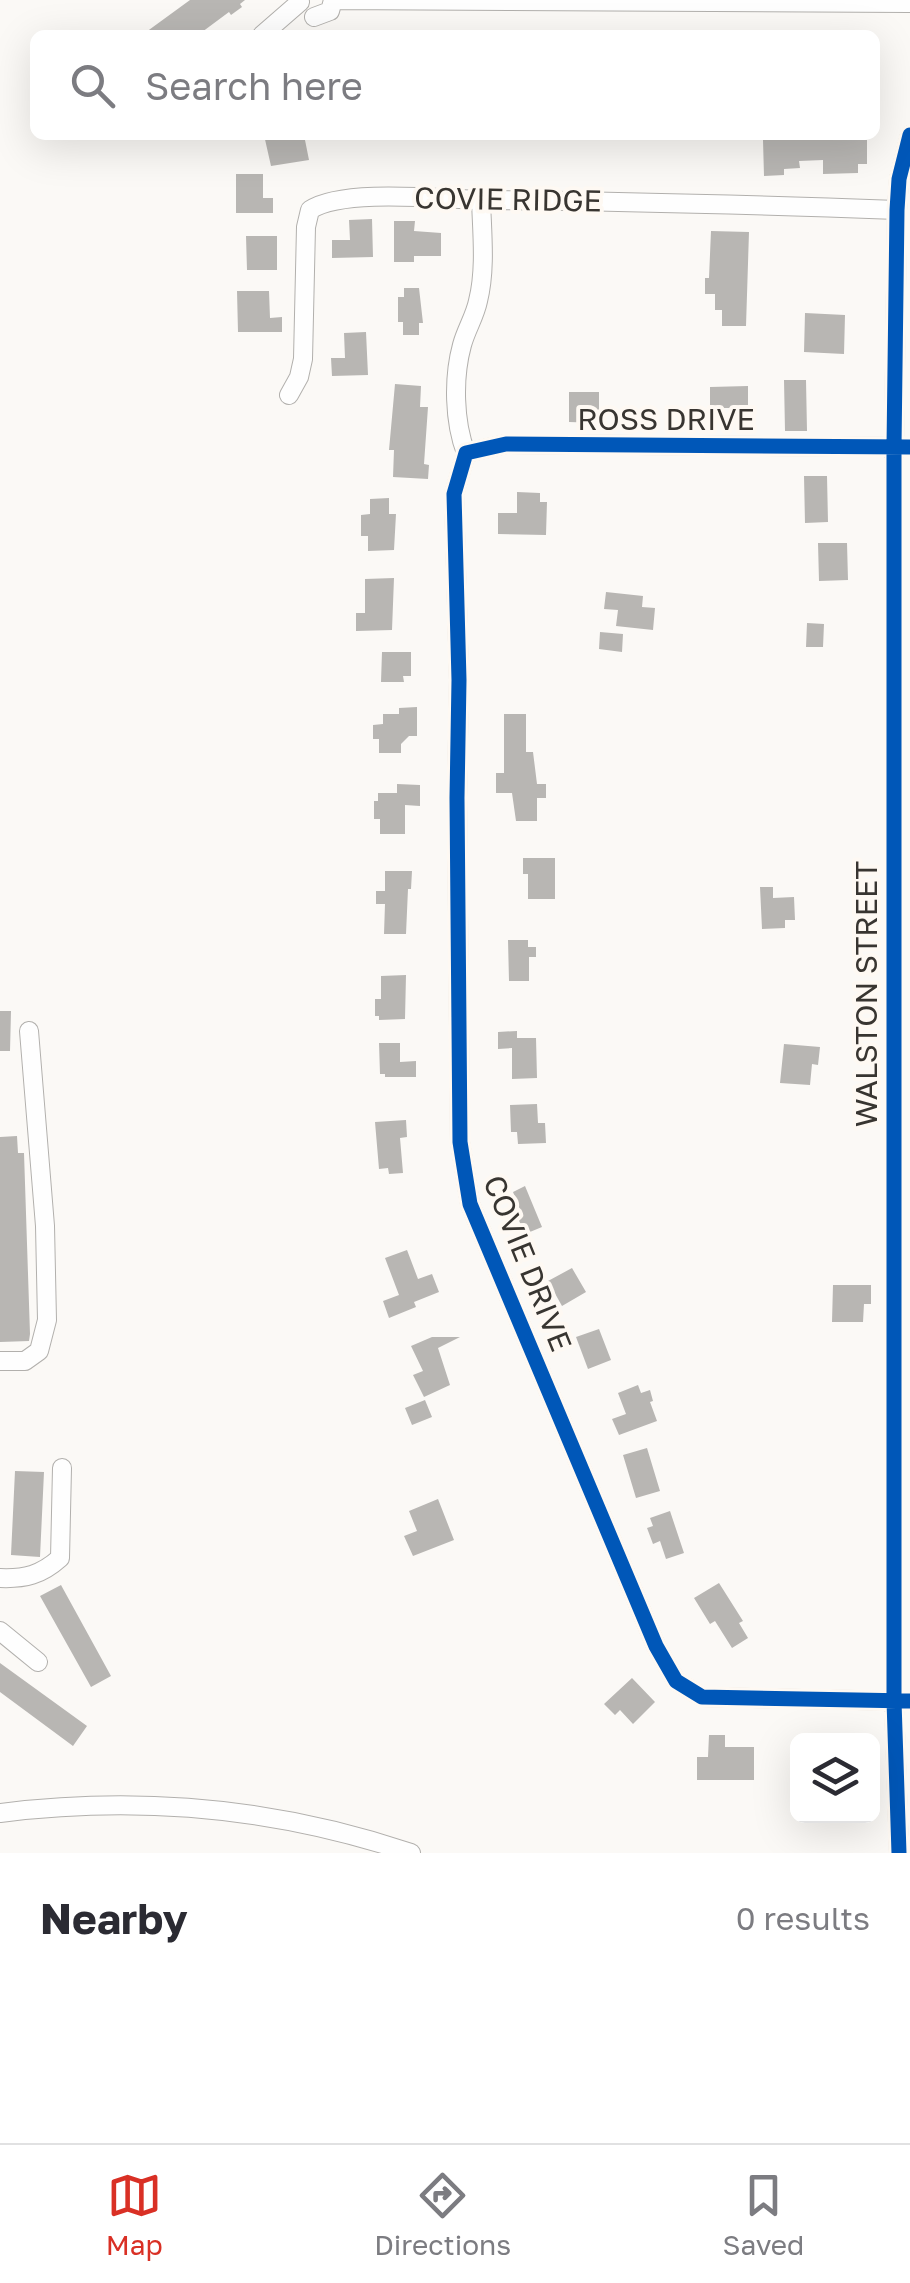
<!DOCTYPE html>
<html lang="en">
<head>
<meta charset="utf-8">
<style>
	body { margin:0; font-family:"Golos Text",sans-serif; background:#f2f2f3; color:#2b2b33 }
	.controls { position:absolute; right:30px; bottom:30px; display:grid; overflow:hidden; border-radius:15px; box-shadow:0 10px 40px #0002 }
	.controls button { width:90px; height:90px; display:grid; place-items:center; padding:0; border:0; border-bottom:2px solid #e1e1e2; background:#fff; color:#2b2b33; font:50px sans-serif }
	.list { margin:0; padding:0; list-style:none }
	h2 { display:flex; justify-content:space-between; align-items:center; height:130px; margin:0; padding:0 40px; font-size:42px }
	h2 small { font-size:32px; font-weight:400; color:#7c7c81 }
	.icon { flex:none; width:55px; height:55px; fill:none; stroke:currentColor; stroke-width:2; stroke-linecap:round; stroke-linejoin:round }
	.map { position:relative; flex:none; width:910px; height:1853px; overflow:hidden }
	.search { position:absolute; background:#fff; box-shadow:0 10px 40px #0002; left:30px; right:30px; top:30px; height:110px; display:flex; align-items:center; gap:25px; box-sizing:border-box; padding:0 35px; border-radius:15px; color:#7c7c81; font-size:38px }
	.sheet { height:290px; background:#fff }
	nav { display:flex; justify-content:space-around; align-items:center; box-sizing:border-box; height:140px; border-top:2px solid #e1e1e2; background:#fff; font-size:28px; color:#7c7c81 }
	nav a { display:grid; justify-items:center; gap:5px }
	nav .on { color:#d93025 }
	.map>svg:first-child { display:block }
	.building { fill:#b8b6b3 }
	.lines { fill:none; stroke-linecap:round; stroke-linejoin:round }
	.minor-casing { stroke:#b2b0ad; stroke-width:20 }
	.minor { stroke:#fefefe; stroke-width:18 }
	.cycleway-casing { stroke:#fef9f3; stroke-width:21 }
	.cycleway { stroke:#0057b8; stroke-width:15 }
	.labels { text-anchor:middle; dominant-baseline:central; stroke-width:8; stroke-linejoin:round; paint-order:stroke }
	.street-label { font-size:30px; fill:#383531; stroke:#fef9f3 }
</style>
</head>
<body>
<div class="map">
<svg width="910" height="1853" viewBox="0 0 910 1853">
	<rect width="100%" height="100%" fill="#fbf9f6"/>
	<path class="building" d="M190,0H245L240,4L242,7L231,15L229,12L198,35H142Z
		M264,135H304L309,160L271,166Z
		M780,135H795V139L855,135V140H867V164H858V173L823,174V160L799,161L800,168L784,169V175L764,176L763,140L780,139Z
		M236,174H263V198H273V213H236Z
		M372,219L373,257L332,258V240H350L349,220Z
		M394,221H415L414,231L441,233V256H414V262H394Z
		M711,231L749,232L746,326H722V310H715V294H705V278H709Z
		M246,236H277V270H247Z
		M404,288H419L423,323H419V335H403V322H398V297H404Z
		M237,291H269L270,318L282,317V332H238Z
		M805,313L845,315L844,354L804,352Z
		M366,332L368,375L332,376L331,358H345L344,333Z
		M784,380H806L807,431H785Z
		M395,384L421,386L420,407H428L424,464L429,465L428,479L393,477L394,450H389Z
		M748,386V408H710V387Z
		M569,392H599V423L569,422Z
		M804,476H827L828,522L805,523Z
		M517,492L540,493V502H547L546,535L498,534V513H517Z
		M389,498V514H396L394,550L368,551V536H361V515L370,514V499Z
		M818,543H847L848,580L819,581Z
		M394,578L392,630L356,631V613H365V579Z
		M606,592L643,596L642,607L655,608L653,630L616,626L618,610L604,609Z
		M807,623L824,624L823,647H806Z
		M600,632L623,634L622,652L599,649Z
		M382,652H411V676H403L404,682H381Z
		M417,707V736H409L401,744V753H379V739H373V725L383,724V714H399V708Z
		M504,714H526V752H533L537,784H546V798H537V821H516L512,793H496V773H504Z
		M397,784L420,785V806L405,805V834H380V819H374V801H378V793H397Z
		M523,858H555V899H528V874H523Z
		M385,871H412L411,889H408L406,934H384L385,904H376V891H385Z
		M760,887H773V898L794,897L795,920H785V928L762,929Z
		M508,940H528V947H536V957H529V981H509Z
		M406,975L405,1019L379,1020V1016H375V999H381V976Z
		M0,1011H11L10,1051H0Z
		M517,1031V1038H536L537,1078L512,1079V1048L498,1049V1032Z
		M379,1043H400V1062L416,1061V1077H385V1074H380Z
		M784,1044L820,1047L818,1065L812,1064L810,1085L780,1083Z
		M537,1104L538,1123H545L546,1143L518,1144L517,1132H511L510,1105Z
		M406,1120L407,1137L400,1138L403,1173L389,1174L388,1168L379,1169L375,1122Z
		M17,1136L18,1153H24L30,1334L29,1341L0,1342V1137Z
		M525,1186L542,1227L525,1234L516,1214L521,1212L513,1192Z
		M407,1250L418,1279L432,1274L439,1292L414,1302L416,1307L389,1318L383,1301L399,1295L385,1258Z
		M572,1268L586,1292L562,1306L548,1281Z
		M833,1285H871V1304H864L863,1322H832Z
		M599,1329L611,1360L588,1369L576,1337Z
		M432,1337H460L438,1348L450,1385L424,1397L413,1375L423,1371L411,1346Z
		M638,1385L641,1393L650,1390L653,1401L650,1402L657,1421L619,1435L612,1419L626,1414L618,1393Z
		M425,1400L432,1417L412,1425L405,1408Z
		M647,1448L660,1491L636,1498L623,1455Z
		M15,1471L44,1472L40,1557L11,1555Z
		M438,1499L454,1540L413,1556L404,1536L417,1531L409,1511Z
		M670,1511L684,1553L666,1559L660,1541L653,1544L647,1528L653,1526L650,1518Z
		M719,1583L743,1621L739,1623L748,1638L732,1648L715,1621L710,1624L694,1598Z
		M61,1585L111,1676L91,1687L40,1596Z
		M0,1663L87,1726L73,1746L0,1692Z
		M632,1678L655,1702L633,1724L620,1710L615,1715L604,1704Z
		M709,1735H725V1747H754V1780H697V1757H708Z"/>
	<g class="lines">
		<defs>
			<path id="minor" d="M333,0L910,3
				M314,17L330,11L333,0
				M262,35L300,2
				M289,395L299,377L303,359L306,227L310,210C342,188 442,199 484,200C622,201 759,205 897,210
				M910,447L506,444L466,453L454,494L459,680L457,798L460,1142L470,1204L656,1646L676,1681L702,1697L910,1701
				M466,453C454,422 453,378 462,345C466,330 475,316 478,301C486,269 482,233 481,200
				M0,1361H25L39,1351L47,1320L45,1226L29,1031
				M0,1578C25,1579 41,1575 60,1558L62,1468
				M0,1631L38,1662
				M0,1813C141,1795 277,1808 411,1853
				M899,1853L894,1701V447L897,210L899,179L910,135"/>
		</defs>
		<use href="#minor" class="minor-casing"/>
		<use href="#minor" class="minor"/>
		<defs>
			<path id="cycleway" d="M910,447L506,444L466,453L454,494L459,680L457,798L460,1142L470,1204L656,1646L676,1681L702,1697L910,1701
				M899,1853L894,1701V447L897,210L899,179L910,135"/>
		</defs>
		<use href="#cycleway" class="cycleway-casing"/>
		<use href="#cycleway" class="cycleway"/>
	</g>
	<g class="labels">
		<g class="street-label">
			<text transform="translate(508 199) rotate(1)">COVIE RIDGE</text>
			<text x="666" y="419">ROSS DRIVE</text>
			<text transform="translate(866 994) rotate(-90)">WALSTON STREET</text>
			<text transform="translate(528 1263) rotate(68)">COVIE DRIVE</text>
		</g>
	</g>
</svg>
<div class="controls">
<button><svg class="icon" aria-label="layers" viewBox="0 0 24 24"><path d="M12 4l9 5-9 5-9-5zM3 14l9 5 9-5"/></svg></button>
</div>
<div class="search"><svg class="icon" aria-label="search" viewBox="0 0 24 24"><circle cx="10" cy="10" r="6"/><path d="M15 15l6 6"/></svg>Search here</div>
</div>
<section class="sheet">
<h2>Nearby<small>0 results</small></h2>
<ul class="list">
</ul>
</section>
<nav>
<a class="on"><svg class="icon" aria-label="map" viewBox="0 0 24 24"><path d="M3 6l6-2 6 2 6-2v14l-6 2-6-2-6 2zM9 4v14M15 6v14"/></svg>Map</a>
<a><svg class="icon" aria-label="directions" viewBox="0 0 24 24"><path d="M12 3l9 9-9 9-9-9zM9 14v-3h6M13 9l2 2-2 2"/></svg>Directions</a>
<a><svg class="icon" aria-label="saved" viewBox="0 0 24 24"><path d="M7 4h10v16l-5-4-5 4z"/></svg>Saved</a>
</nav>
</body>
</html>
